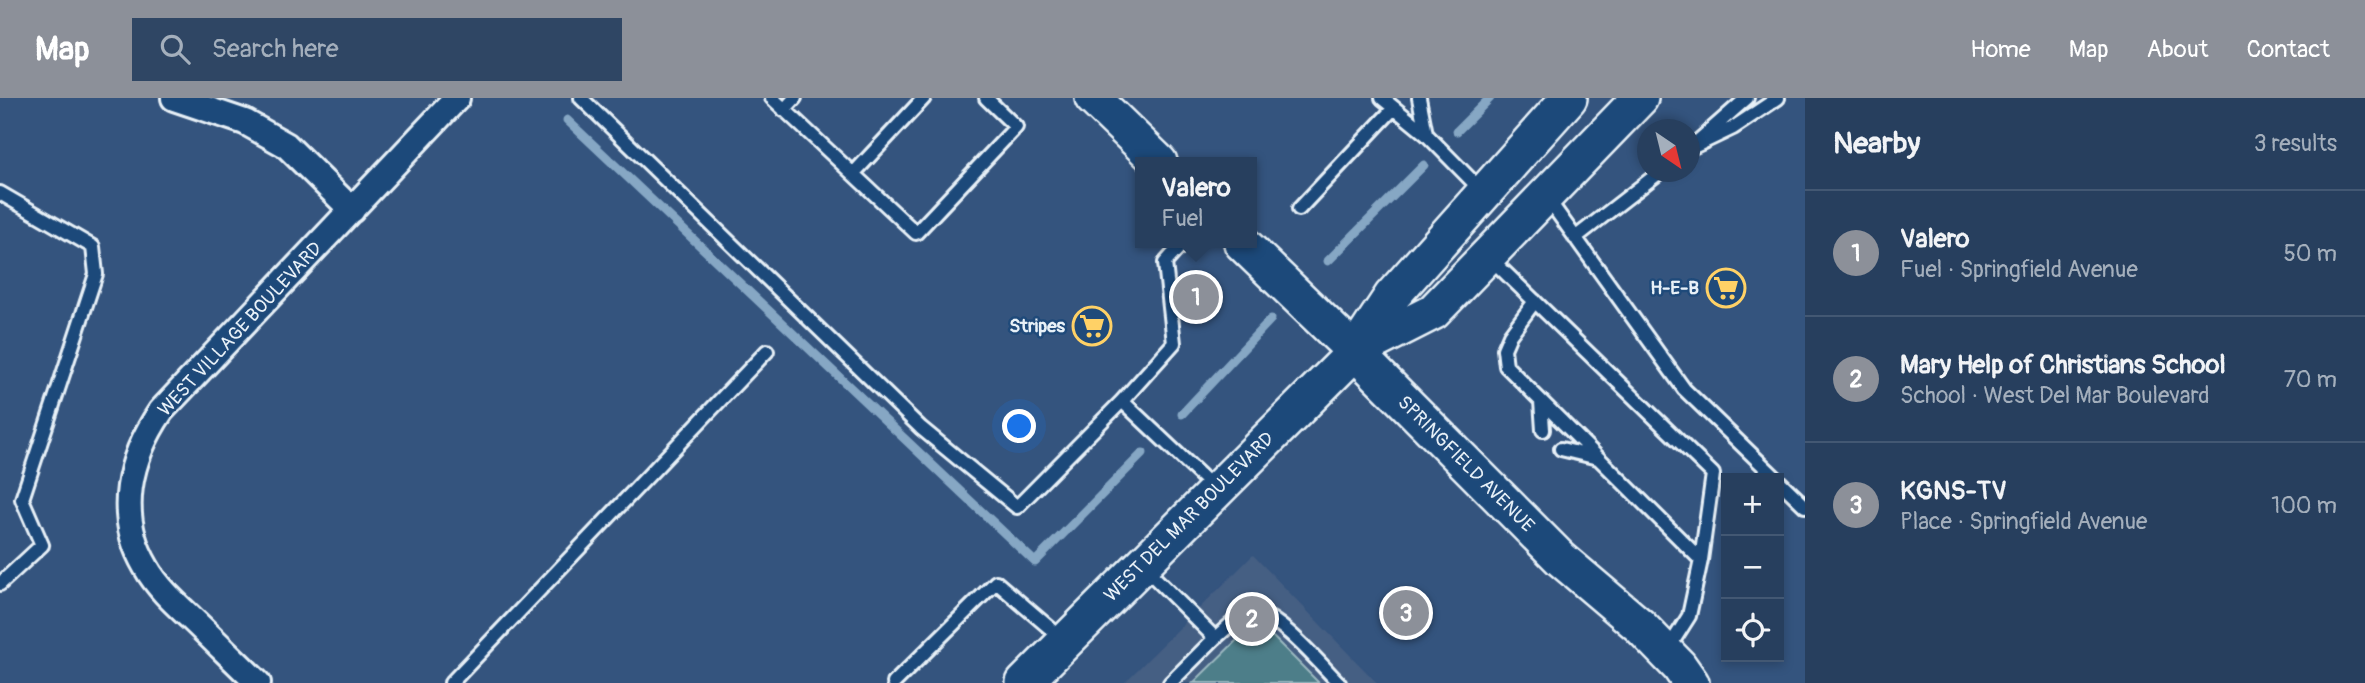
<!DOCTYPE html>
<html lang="en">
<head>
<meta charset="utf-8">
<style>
	body { margin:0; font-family:Pangolin,sans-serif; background:#2f4664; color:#f1f3f6 }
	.controls { position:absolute; right:21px; bottom:21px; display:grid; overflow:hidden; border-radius:0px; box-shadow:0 4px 10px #0003 }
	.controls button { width:63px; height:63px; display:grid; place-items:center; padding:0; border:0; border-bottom:2px solid #435873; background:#273f5e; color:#f1f3f6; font:35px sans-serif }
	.compass { position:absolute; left:1637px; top:21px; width:63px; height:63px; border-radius:50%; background:#273f5e; box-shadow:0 4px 10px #0003; rotate:145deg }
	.you { position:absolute; left:1020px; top:329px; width:24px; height:24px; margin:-18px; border:5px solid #fff; border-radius:50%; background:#1a73e8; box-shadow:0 0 0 10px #1a73e833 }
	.badge { display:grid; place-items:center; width:46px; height:46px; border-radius:50%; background:#8c9099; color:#fff; font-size:23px; font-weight:700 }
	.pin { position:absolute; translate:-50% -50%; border:4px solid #fff; box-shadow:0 2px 7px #0006 }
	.popup { position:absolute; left:1135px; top:59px; width:122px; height:91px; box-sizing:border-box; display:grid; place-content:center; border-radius:0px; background:#273f5e; filter:drop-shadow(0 2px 5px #0005); font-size:23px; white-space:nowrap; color:#a4afbc }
	.popup b { font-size:26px; color:#f1f3f6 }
	.popup::after { content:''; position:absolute; left:50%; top:100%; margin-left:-14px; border:14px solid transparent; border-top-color:#273f5e }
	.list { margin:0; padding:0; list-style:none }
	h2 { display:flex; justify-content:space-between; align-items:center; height:91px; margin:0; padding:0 28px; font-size:30px }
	h2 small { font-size:23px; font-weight:400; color:#a4afbc }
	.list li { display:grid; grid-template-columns:46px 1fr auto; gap:21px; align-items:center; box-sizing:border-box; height:126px; padding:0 28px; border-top:2px solid #435873 }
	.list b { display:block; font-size:26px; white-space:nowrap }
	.list p { margin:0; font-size:23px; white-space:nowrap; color:#a4afbc }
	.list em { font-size:23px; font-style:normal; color:#a4afbc }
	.icon { flex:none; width:38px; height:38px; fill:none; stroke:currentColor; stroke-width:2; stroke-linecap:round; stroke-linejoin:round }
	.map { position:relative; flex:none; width:1805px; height:585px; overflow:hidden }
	header { display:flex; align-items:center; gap:42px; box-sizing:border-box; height:98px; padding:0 35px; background:#8c9099; color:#fff }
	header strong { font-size:33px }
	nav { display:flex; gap:38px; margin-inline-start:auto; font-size:24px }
	.search { width:490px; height:63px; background:#2f4664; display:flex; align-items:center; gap:18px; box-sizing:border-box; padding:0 24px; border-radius:0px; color:#a4afbc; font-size:26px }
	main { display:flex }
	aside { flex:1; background:#273f5e }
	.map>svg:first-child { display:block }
	.built { fill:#455e83 }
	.green { fill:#4e7e89; stroke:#9bb8c0; stroke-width:2 }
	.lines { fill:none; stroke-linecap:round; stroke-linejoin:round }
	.stream { stroke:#86a7c4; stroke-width:9 }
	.service-casing { stroke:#e8f1f8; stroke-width:18 }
	.minor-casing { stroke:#e8f1f8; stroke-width:30 }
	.secondary-casing { stroke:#e8f1f8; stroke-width:40 }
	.service { stroke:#1f4a7a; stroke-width:12 }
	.minor { stroke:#1f4a7a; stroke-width:24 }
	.secondary { stroke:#1f4a7a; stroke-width:35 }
	.labels { text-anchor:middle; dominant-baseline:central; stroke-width:5; stroke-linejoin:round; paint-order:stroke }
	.poi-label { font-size:19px; font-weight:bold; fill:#e8f1f8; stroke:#1f4a7a; text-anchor:end }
	.street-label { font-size:19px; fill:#e8f1f8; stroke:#1f4a7a }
</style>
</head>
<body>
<header>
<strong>Map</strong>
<div class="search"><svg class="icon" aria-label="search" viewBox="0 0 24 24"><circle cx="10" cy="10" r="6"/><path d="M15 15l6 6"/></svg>Search here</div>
<nav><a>Home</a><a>Map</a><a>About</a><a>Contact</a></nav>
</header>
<main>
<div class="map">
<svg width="1805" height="585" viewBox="0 0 1805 585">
	<rect width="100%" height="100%" fill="#34547e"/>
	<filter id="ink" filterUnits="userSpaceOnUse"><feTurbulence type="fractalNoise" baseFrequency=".0143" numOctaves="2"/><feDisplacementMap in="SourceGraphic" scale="14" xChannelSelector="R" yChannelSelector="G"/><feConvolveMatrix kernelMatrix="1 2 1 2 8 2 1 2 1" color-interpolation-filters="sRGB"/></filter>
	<g filter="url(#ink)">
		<path class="built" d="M1253,457L1377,585H1124Z"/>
		<path class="green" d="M1258,534L1271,537L1319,585H1193L1242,537Z"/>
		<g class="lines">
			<path class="stream" d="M567,22L1035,464L1143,355
				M1457,33L1490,0
				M1328,163L1424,67
				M1182,316L1271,221"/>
			<defs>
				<path id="service" d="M581,0L921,330L1017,409L1122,303L1216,392
					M772,0L916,135L1016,29L986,0
					M1382,0L1426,36
					M1419,0L1426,36L1482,93
					M784,12L795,0
					M1697,44L1747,0
					M1689,51L1733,30L1778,0
					M853,76L924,0
					M0,95L93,149L96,176L22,401L42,447L0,486
					M1547,100L1684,291L1776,380
					M1299,111L1394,10
					M1575,140L1660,74
					M1488,158L1713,376L1701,462L1689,518L1668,551
					M1535,203L1510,237L1504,251L1506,268L1701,462
					M1122,303L1174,245L1165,165L1183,145
					M1541,303L1543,332
					M1561,351L1598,360
					M1779,383L1805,408
					M1144,469L1215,540L1170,585
					M1215,540C1225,532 1240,516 1251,514C1274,511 1322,568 1339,585
					M451,585L767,253
					M894,585L996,484L1065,543"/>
				<path id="minor" d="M174,0L245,24L286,47L352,112
					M258,585C236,564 214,542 192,521C176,506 157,489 146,469C115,417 129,360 161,313L457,0"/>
				<path id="secondary" d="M1093,0L1159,64
					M1242,145L1355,254L1561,461L1640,528L1679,568L1691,585
					M1358,252L1433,214L1640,0
					M1024,585L1355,254L1392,198L1569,0"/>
			</defs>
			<use href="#service" class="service-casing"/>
			<use href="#minor" class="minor-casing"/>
			<use href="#secondary" class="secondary-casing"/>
			<use href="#service" class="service"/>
			<use href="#minor" class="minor"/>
			<use href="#secondary" class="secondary"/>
		</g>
	</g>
	<defs>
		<symbol id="supermarket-ring" viewBox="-11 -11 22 22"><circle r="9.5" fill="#1f4a7a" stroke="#ffd166" stroke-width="1.5"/><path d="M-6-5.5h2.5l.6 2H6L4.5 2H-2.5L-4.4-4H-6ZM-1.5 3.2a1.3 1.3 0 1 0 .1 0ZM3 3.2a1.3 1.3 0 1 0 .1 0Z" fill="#ffd166"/></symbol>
	</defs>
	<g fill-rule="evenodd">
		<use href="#supermarket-ring" x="1704" y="168" width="44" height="44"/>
		<use href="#supermarket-ring" x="1070" y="206" width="44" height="44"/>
	</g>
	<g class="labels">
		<g class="poi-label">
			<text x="1699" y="190">H-E-B</text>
			<text x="1065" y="228">Stripes</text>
		</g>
		<g class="street-label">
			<text transform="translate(240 231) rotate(-47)">WEST VILLAGE BOULEVARD</text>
			<text transform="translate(1466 366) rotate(45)">SPRINGFIELD AVENUE</text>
			<text transform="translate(1189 419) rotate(-45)">WEST DEL MAR BOULEVARD</text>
		</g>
	</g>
</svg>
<div class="controls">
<button>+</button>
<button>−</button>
<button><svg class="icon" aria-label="locate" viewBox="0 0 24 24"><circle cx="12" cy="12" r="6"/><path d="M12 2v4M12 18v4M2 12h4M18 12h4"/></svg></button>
</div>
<svg class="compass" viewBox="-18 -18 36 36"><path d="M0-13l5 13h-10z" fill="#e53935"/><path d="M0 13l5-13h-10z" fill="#a4afbc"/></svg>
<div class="you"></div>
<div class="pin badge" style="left:1196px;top:199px">1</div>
<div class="popup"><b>Valero</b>Fuel</div>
<div class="pin badge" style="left:1252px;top:521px">2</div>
<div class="pin badge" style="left:1406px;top:515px">3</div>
</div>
<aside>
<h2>Nearby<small>3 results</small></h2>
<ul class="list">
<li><span class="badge">1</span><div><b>Valero</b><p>Fuel · Springfield Avenue</p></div><em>50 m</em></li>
<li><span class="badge">2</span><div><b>Mary Help of Christians School</b><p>School · West Del Mar Boulevard</p></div><em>70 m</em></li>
<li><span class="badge">3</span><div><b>KGNS-TV</b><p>Place · Springfield Avenue</p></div><em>100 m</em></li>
</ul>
</aside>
</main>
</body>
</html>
